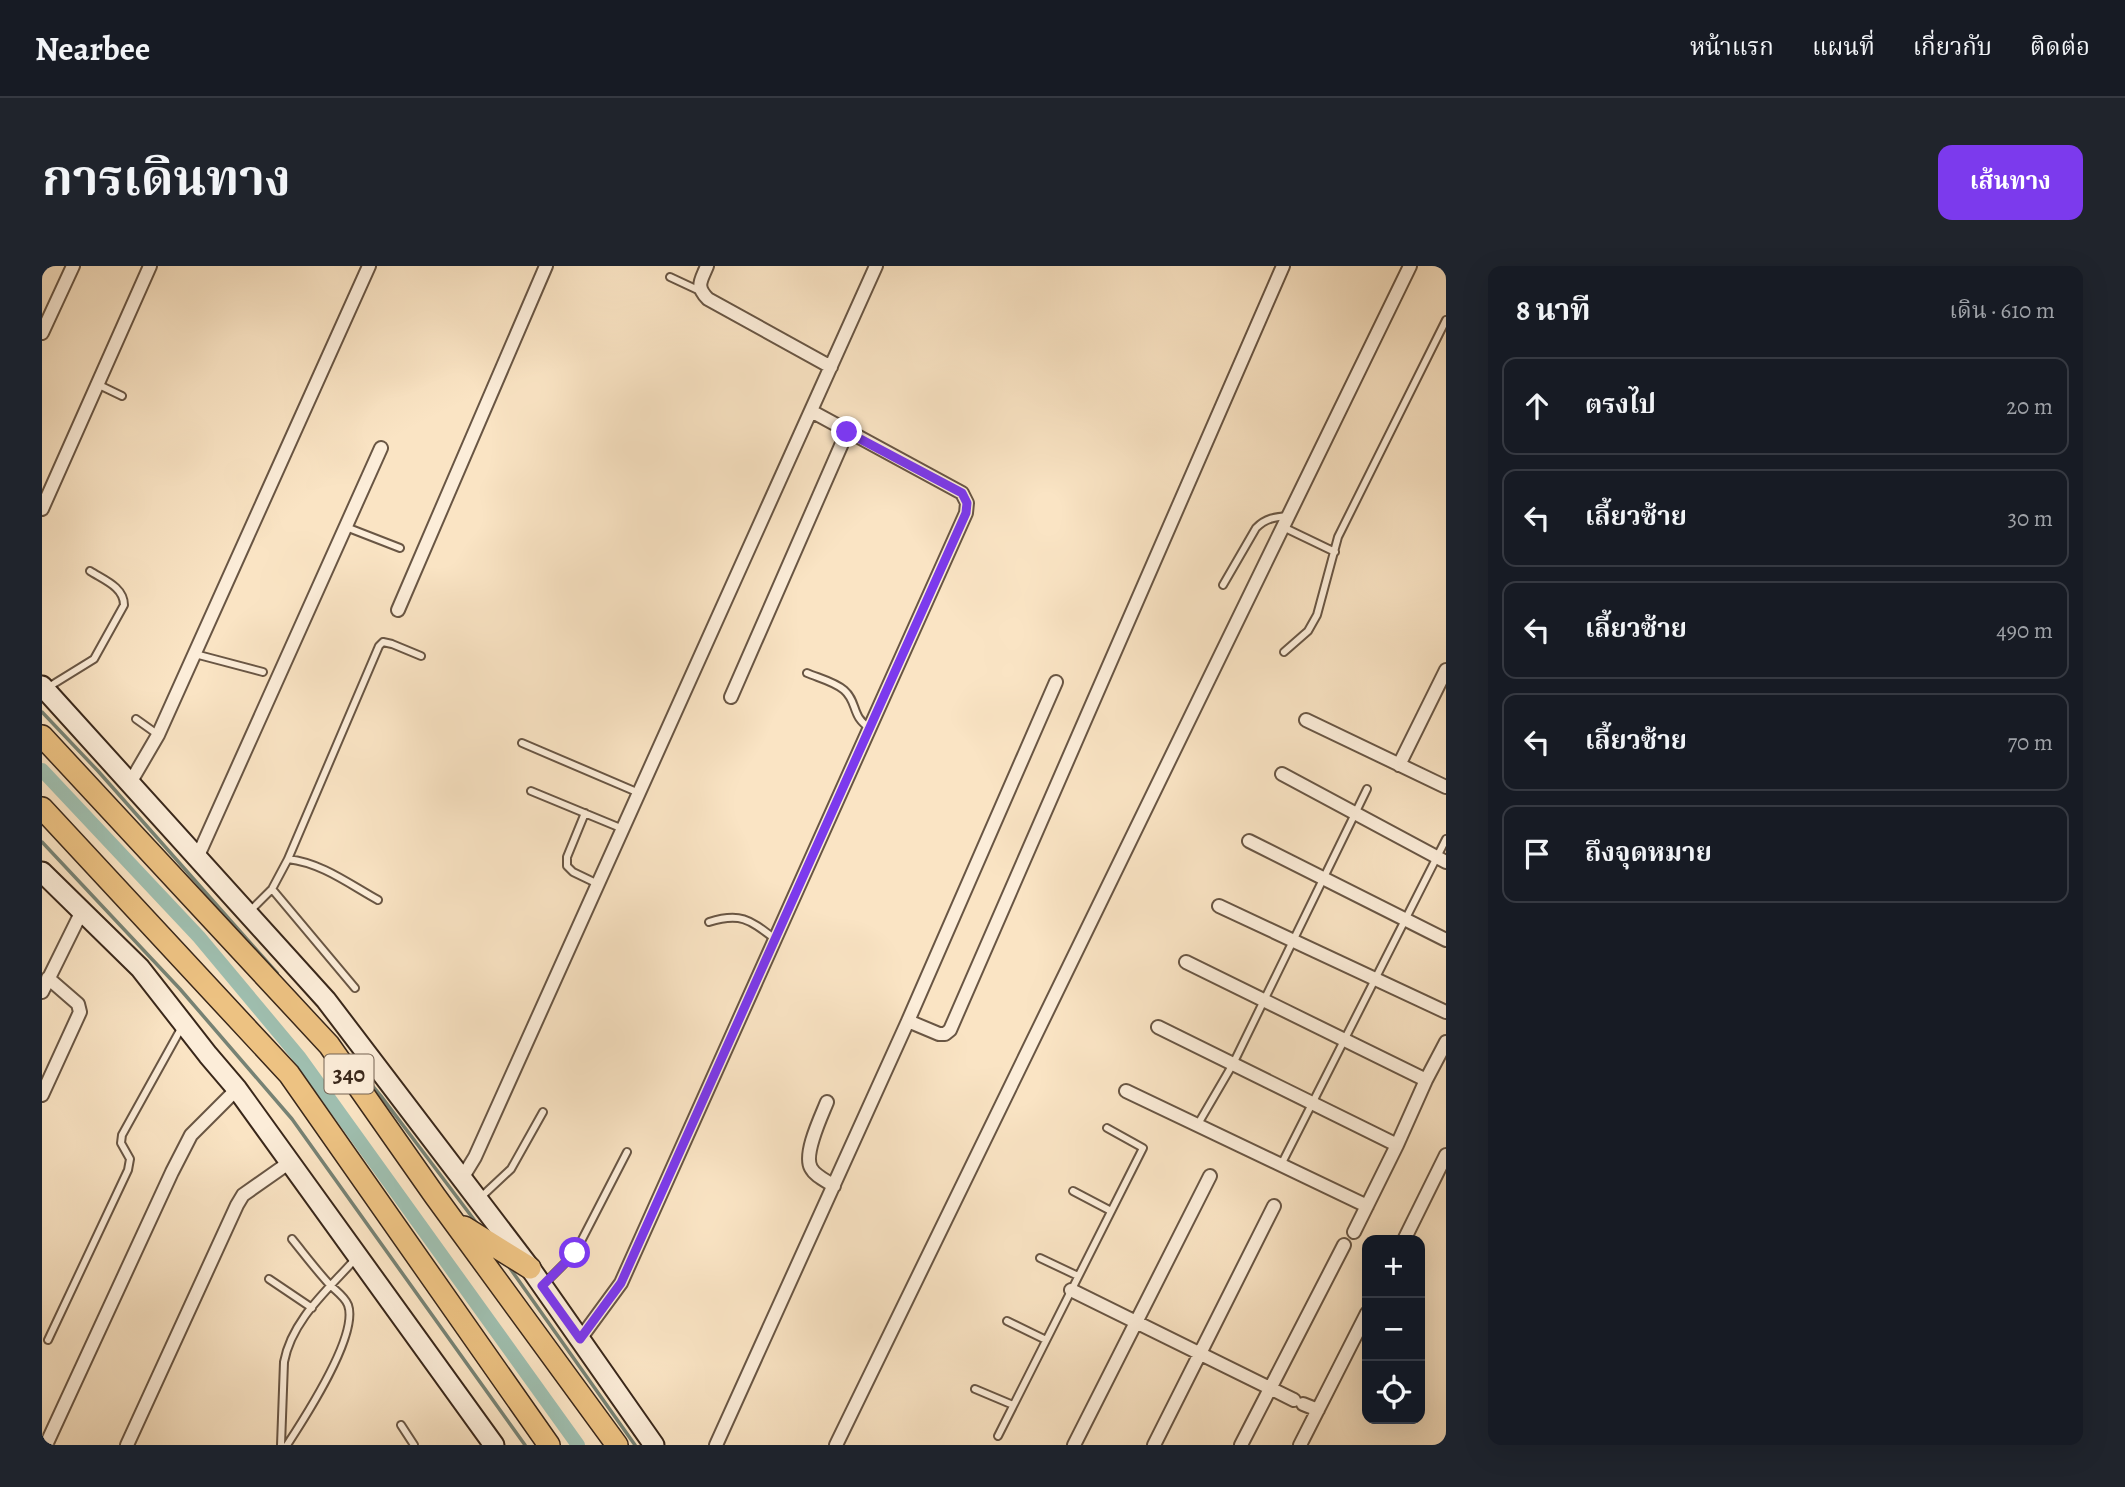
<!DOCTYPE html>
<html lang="th">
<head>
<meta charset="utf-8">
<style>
	body { margin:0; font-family:Alegreya,"Noto Serif Thai",serif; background:#20242c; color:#f1f3f6 }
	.controls { position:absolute; right:21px; bottom:21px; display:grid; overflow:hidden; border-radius:14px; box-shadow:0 7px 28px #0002 }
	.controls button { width:63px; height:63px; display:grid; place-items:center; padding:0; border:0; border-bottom:2px solid #363941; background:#171b24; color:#f1f3f6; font:35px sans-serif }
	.stop { position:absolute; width:21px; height:21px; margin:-16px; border:5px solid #7c3aed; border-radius:50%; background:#fff }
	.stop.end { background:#7c3aed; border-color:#fff; box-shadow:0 2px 7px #0008 }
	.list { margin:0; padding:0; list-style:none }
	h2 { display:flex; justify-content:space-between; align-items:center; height:91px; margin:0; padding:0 28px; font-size:30px }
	h2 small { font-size:23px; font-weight:400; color:#9ea1a6 }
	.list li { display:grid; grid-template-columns:46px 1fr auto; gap:21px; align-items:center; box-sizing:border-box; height:98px; margin:0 14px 14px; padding:0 14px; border:2px solid #363941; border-radius:14px }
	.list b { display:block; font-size:26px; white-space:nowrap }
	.list em { font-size:23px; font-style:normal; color:#9ea1a6 }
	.icon { flex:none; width:38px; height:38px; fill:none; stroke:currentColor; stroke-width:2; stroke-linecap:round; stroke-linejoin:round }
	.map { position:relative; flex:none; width:1404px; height:1179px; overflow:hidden; border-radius:14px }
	header { display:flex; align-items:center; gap:42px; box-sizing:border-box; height:98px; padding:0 35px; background:#171b24; border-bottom:2px solid #363941 }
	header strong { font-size:33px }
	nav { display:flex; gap:38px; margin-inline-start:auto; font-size:24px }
	.intro { display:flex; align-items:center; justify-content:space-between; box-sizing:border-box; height:168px; padding:0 42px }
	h1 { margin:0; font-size:49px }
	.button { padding:18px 32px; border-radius:14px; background:#7c3aed; color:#fff; font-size:24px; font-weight:700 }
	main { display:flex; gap:42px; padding:0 42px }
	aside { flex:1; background:#171b24; border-radius:14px; box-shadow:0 7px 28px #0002 }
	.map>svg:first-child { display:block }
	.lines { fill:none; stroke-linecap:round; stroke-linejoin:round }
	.stream { stroke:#768274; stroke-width:3.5 }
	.canal { stroke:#9fbfb0; stroke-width:14 }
	.service-casing { stroke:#695644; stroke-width:10 }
	.minor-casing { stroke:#695644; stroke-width:16 }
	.secondary-casing { stroke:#39271a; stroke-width:23 }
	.trunk-casing { stroke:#39271a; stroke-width:24 }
	.service { stroke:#fcedd9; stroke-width:6 }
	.minor { stroke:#fcedd9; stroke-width:12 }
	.secondary { stroke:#fcedd9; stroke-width:19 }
	.trunk { stroke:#edc282; stroke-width:21 }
	.route { stroke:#7c3aed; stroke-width:9 }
	.labels { text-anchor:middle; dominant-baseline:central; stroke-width:5; stroke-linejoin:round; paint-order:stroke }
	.shield { fill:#fcedd9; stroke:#746253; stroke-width:2 }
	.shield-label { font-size:23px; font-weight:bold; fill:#39271a }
</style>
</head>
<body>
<header>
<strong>Nearbee</strong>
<nav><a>หน้าแรก</a><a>แผนที่</a><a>เกี่ยวกับ</a><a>ติดต่อ</a></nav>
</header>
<div class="intro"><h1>การเดินทาง</h1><a class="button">เส้นทาง</a></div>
<main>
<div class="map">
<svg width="1404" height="1179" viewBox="0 0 1404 1179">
	<rect width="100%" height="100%" fill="#fae4c4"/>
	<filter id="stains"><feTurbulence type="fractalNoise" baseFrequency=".00286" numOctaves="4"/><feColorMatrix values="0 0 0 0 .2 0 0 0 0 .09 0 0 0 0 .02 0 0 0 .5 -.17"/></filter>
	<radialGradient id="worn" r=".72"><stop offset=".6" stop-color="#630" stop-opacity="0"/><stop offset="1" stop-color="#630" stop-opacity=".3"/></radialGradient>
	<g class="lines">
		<path class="stream" d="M0,446L56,505L235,707
			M0,576L138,723L250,853L483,1179
			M315,801L339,830L436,959
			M465,998L593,1179"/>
		<path class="canal" d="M0,504L157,671L258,792L536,1179"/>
		<defs>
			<path id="service" d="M628,11L658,25
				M55,118L80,130
				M304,261L358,282
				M1241,261L1293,286
				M1181,319L1214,262C1224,252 1233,251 1247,250
				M1242,386L1266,365L1275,349L1296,271L1404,54
				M153,388L221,406
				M765,407C777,412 793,416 802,424C816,436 809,451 828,462
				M5,422L52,393L82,339C82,321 62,314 48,305
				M94,453L115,468
				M480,477L597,527
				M489,525L581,563
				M543,547L525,591V600L531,606L556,618
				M246,593L337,380L341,376L350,378L379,390
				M230,623L313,722
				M207,646L230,623L246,593C280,597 307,618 336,634
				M667,656C699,646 708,654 733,673
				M1156,858L1191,798L1325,523
				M1239,899L1404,573
				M1031,925L1069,945
				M438,932L469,903L501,846
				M998,992L1036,1010
				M227,1013L270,1042
				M502,1018L533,987L585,886
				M965,1055L1004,1074
				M6,1074L86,904L88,893L79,877L80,869L141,759
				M933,1123L971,1139
				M359,1159L372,1179
				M956,1170L1101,882L1065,862
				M239,1179L242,1096C250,1053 287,1023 315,991
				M245,1179C262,1153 317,1069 306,1039C303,1031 294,1025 288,1019C275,1005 263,989 250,973"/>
			<path id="minor" d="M665,0C659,15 653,20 666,33L789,101
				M0,67L31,0
				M0,243L108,0
				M356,344L504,0
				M689,431L805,166
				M1264,454L1404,521
				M1357,499L1404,404
				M1240,508L1404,596
				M88,517L116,469L327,0
				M1207,575L1404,674
				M155,592L339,182
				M1177,640L1404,746
				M1144,696L1384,814
				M0,726L40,645
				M866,755L1014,416
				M1116,761L1355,879
				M1084,825L1325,940
				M0,829L38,746L36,738L6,712
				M785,836C779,851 761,888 769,902C773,910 785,915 792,920
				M422,909L433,891L834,0
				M1312,966L1355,879L1384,814L1404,776
				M1362,974L1404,889
				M1029,1024L1252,1134
				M538,1073L579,1017L924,247L925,237L920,227L769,145
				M1261,1138L1276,1144
				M4,1179L130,906L149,869L195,823
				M85,1179L195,939L201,929L248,896
				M674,1179L866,755L897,768H903L908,764L1241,0
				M794,1179L1368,0
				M1032,1179L1168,910
				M1112,1179L1232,940
				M1199,1179L1302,979
				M1258,1179L1325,1047"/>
			<path id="secondary" d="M0,420L284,734L488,1002L612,1179
				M0,606L98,702L166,789L195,823L452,1179"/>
			<path id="trunk" d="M0,470L287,779L393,930L575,1179
				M0,542L247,808L507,1179
				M422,961L488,1002"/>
		</defs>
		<use href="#service" class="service-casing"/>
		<use href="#minor" class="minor-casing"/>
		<use href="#secondary" class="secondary-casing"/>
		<use href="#trunk" class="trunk-casing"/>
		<use href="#service" class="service"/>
		<use href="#minor" class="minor"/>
		<use href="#secondary" class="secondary"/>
		<use href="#trunk" class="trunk"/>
	</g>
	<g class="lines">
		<path class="route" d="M533,987L500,1020L538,1073L579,1017L924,247L925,237L920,227L805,166"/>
	</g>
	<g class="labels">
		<rect class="shield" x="282.5" y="788.5" width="49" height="39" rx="5"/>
		<g class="shield-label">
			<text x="307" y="808">340</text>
		</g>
	</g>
	<rect width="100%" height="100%" filter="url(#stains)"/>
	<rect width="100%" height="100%" fill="url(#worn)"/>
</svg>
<div class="controls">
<button>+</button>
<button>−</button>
<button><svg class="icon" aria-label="locate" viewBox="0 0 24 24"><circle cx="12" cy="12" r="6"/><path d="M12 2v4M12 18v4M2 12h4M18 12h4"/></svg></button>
</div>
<div class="stop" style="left:533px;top:987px"></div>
<div class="stop end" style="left:805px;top:166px"></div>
</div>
<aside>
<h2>8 นาที<small>เดิน · 610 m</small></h2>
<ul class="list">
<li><svg class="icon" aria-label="ahead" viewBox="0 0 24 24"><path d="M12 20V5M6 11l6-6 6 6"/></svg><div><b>ตรงไป</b></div><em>20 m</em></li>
<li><svg class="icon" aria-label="left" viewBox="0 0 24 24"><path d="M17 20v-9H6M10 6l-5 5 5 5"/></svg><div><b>เลี้ยวซ้าย</b></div><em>30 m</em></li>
<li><svg class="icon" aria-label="left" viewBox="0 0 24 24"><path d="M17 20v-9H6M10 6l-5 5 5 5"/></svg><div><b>เลี้ยวซ้าย</b></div><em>490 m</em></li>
<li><svg class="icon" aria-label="left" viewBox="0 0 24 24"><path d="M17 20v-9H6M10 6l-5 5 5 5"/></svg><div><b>เลี้ยวซ้าย</b></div><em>70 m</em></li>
<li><svg class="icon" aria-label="arrive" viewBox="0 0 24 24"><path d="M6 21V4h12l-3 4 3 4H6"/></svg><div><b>ถึงจุดหมาย</b></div></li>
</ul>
</aside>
</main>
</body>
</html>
